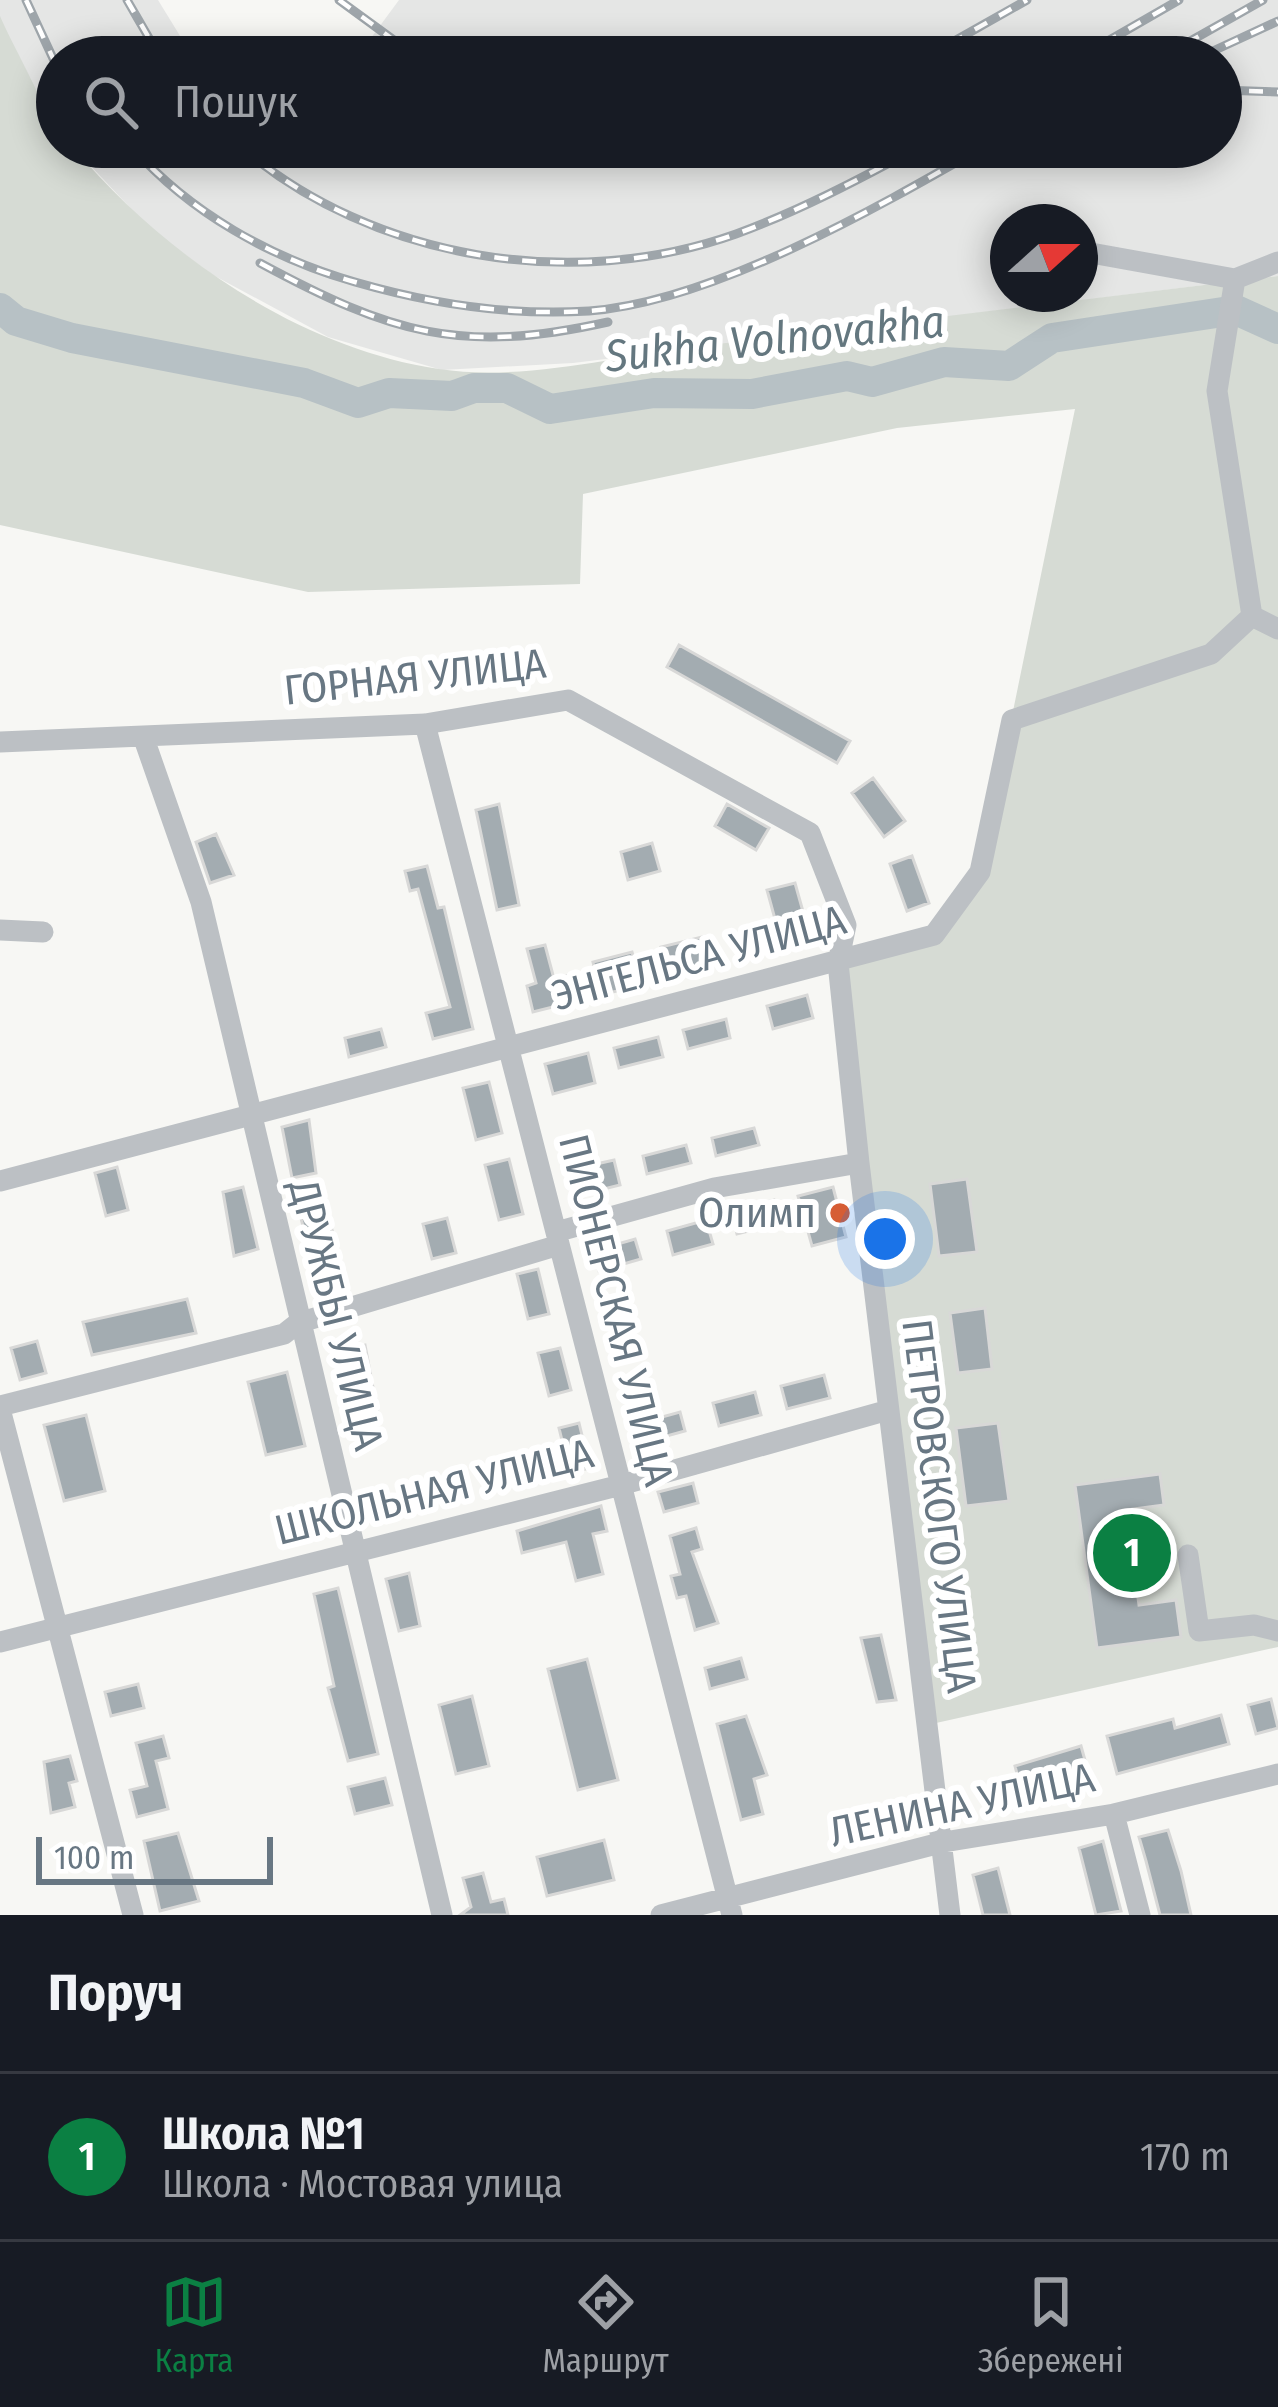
<!DOCTYPE html>
<html lang="uk">
<head>
<meta charset="utf-8">
<style>
	body { margin:0; font-family:"Fira Sans Condensed",sans-serif; background:#20242c; color:#f1f3f6 }
	.compass { position:absolute; left:990px; top:204px; width:108px; height:108px; border-radius:50%; background:#171b24; box-shadow:0 6px 30px #0003; rotate:69deg }
	.scale { position:absolute; left:36px; bottom:30px; width:237px; box-sizing:border-box; padding-left:12px; border:6px solid #687783; border-top:0; font-size:33px; line-height:42px; white-space:nowrap; color:#687783; -webkit-text-stroke:9px #fff; paint-order:stroke }
	.you { position:absolute; left:885px; top:1239px; width:42px; height:42px; margin:-30px; border:9px solid #fff; border-radius:50%; background:#1a73e8; box-shadow:0 0 0 18px #1a73e833 }
	.badge { display:grid; place-items:center; width:78px; height:78px; border-radius:50%; background:#0b8043; color:#fff; font-size:39px; font-weight:700 }
	.pin { position:absolute; translate:-50% -50%; border:6px solid #fff; box-shadow:0 3px 12px #0006 }
	.list { margin:0; padding:0; list-style:none }
	h2 { display:flex; justify-content:space-between; align-items:center; height:156px; margin:0; padding:0 48px; font-size:51px }
	h2 small { font-size:39px; font-weight:400; color:#9ea1a6 }
	.list li { display:grid; grid-template-columns:78px 1fr auto; gap:36px; align-items:center; box-sizing:border-box; height:168px; padding:0 48px; border-top:3px solid #363941 }
	.list b { display:block; font-size:45px; white-space:nowrap }
	.list p { margin:0; font-size:39px; white-space:nowrap; color:#9ea1a6 }
	.list em { font-size:39px; font-style:normal; color:#9ea1a6 }
	.icon { flex:none; width:66px; height:66px; fill:none; stroke:currentColor; stroke-width:2; stroke-linecap:round; stroke-linejoin:round }
	.map { position:relative; flex:none; width:1278px; height:1915px; overflow:hidden }
	.search { position:absolute; background:#171b24; box-shadow:0 6px 30px #0003; left:36px; right:36px; top:36px; height:132px; display:flex; align-items:center; gap:30px; box-sizing:border-box; padding:0 42px; border-radius:66px; color:#9ea1a6; font-size:45px }
	.sheet { height:324px; background:#171b24 }
	nav { display:flex; justify-content:space-around; align-items:center; box-sizing:border-box; height:168px; border-top:3px solid #363941; background:#171b24; font-size:33px; color:#9ea1a6 }
	nav a { display:grid; justify-items:center; gap:6px }
	nav .on { color:#0b8043 }
	.map>svg:first-child { display:block }
	.built { fill:#e5e6e5; fill-rule:evenodd }
	.green { fill:#d6dbd4 }
	.lines { fill:none; stroke-linecap:round; stroke-linejoin:round }
	.river { stroke:#b7c1c5; stroke-width:30 }
	.building { fill:#a3acb1; stroke:#d8d8d7; stroke-width:3 }
	.minor { stroke:#bcc0c4; stroke-width:21 }
	.rail-casing { stroke:#9ea5aa; stroke-width:9 }
	.rail { stroke:#fff; stroke-width:4.5; stroke-dasharray:14; stroke-linecap:butt }
	.poi-dot { fill:#d65d35; stroke:#fff; stroke-width:4.5 }
	.labels { text-anchor:middle; dominant-baseline:central; stroke-width:12; stroke-linejoin:round; paint-order:stroke }
	.street-label { font-size:42px; fill:#687783; stroke:#fff }
	.poi-label { font-size:42px; fill:#687783; stroke:#fff; text-anchor:end }
	.water-label { font-size:45px; font-style:italic; fill:#64777f; stroke:#fff }
</style>
</head>
<body>
<div class="map">
<svg width="1278" height="1915" viewBox="0 0 1278 1915">
	<rect width="100%" height="100%" fill="#f7f7f4"/>
	<path class="built" d="M0,0H158L193,57H57V125L32,91L0,22Z
		M399,0H1278V276L573,363L442,370L328,337L213,275L151,230L73,147H1221V57H357ZM1008,222H1080V294H1008Z"/>
	<path class="green" d="M0,16C13,47 57,122 57,147H73C163,254 298,348 439,369C522,382 617,356 701,346C893,323 1086,299 1278,276V1647L927,1725L838,963L934,935L980,872L1075,409L897,428L583,494L580,584L308,592L0,525Z"/>
	<g class="lines">
		<path class="river" d="M0,308L16,321L72,338L304,383L358,403L389,393L452,396L474,388H507L550,409L654,393L752,394L847,376L872,382L944,362L1009,366L1052,338L1236,310L1278,329"/>
	</g>
	<path class="building" d="M679,645L850,741L837,763L667,667Z
		M873,778L905,821L884,837L852,793Z
		M499,804L519,905L497,910L476,810Z
		M727,804L769,828L756,850L715,826Z
		M216,834L234,875L210,883L196,842Z
		M652,843L660,871L628,880L621,852Z
		M912,856L929,903L907,911L890,864Z
		M427,866L438,908L444,907L473,1029L433,1039L426,1013L450,1007L418,889L410,891L405,871Z
		M795,883L809,933L781,941L767,890Z
		M706,936L713,965L668,976L661,947Z
		M545,945L554,979L566,976L573,1002L533,1012L527,986L536,983L527,949Z
		M632,952L641,985L601,995L593,962Z
		M807,995L813,1018L773,1029L767,1006Z
		M726,1019L730,1038L688,1049L683,1030Z
		M381,1029L386,1047L349,1057L345,1038Z
		M658,1037L663,1057L619,1068L614,1048Z
		M588,1053L595,1083L553,1094L545,1064Z
		M489,1082L502,1133L476,1140L463,1088Z
		M309,1120L316,1173L292,1178L282,1127Z
		M754,1128L759,1145L716,1156L712,1138Z
		M686,1145L691,1163L647,1174L643,1156Z
		M509,1159L523,1214L499,1220L485,1165Z
		M614,1160L620,1185L580,1195L574,1169Z
		M117,1167L128,1210L106,1216L95,1173Z
		M967,1179L977,1252L939,1256L930,1184Z
		M243,1187L258,1249L234,1256L223,1192Z
		M833,1187L846,1237L812,1246L798,1196Z
		M324,1200L340,1260L313,1267L298,1206Z
		M774,1200L780,1223L737,1234L731,1212Z
		M447,1218L456,1253L432,1259L423,1224Z
		M706,1220L713,1244L673,1255L667,1231Z
		M635,1239L641,1259L599,1271L593,1251Z
		M538,1269L549,1314L528,1319L517,1274Z
		M187,1299L196,1333L92,1355L83,1322Z
		M985,1308L992,1369L958,1373L950,1313Z
		M37,1341L46,1373L20,1380L11,1348Z
		M365,1345L378,1414L350,1421L334,1353Z
		M560,1348L571,1390L549,1396L538,1353Z
		M287,1372L305,1446L266,1455L248,1382Z
		M824,1375L830,1398L787,1409L781,1386Z
		M755,1392L761,1415L719,1426L713,1403Z
		M680,1412L685,1431L645,1442L640,1423Z
		M86,1415L105,1491L64,1501L44,1425Z
		M579,1423L590,1468L570,1473L559,1428Z
		M998,1423L1009,1501L966,1506L956,1428Z
		M1160,1474L1164,1505L1126,1510L1139,1605L1176,1600L1181,1637L1097,1648L1075,1485Z
		M693,1483L698,1503L664,1512L658,1492Z
		M601,1506L607,1531L593,1534L603,1574L576,1581L566,1542L522,1553L517,1531Z
		M696,1528L702,1549L692,1552L718,1623L695,1630L686,1596L677,1598L671,1576L680,1574L670,1536Z
		M409,1573L420,1626L399,1631L386,1579Z
		M338,1588L378,1754L348,1761L328,1688L334,1686L314,1594Z
		M881,1635L896,1700L877,1702L861,1638Z
		M741,1658L747,1679L710,1689L705,1668Z
		M587,1659L618,1780L578,1790L548,1669Z
		M138,1684L144,1708L111,1716L105,1692Z
		M472,1696L489,1766L456,1774L439,1705Z
		M1271,1699L1278,1728L1256,1734L1248,1705Z
		M1221,1715L1229,1744L1117,1774L1107,1736L1173,1719L1175,1728Z
		M746,1716L767,1775L754,1779L763,1814L741,1820L717,1724Z
		M163,1736L169,1758L156,1761L168,1809L137,1817L130,1790L147,1786L136,1743Z
		M1081,1746L1090,1778L1023,1797L1015,1766Z
		M70,1756L77,1781L69,1783L75,1807L51,1813L44,1762Z
		M385,1778L392,1805L355,1814L348,1787Z
		M1168,1830L1181,1871L1191,1915H1160L1146,1861L1139,1837Z
		M178,1833L199,1901L160,1911L144,1841Z
		M604,1840L614,1880L547,1896L537,1857Z
		M1103,1841L1121,1911L1096,1915L1079,1848Z
		M998,1868L1010,1915H983L973,1875Z
		M483,1873L491,1902L504,1899L508,1915H460L471,1907L463,1878Z"/>
	<g class="lines">
		<path class="minor" d="M1080,251L1235,279L1278,262
			M1235,279L1217,391L1252,616L1278,629
			M425,724L732,1915
			M143,736L201,902L442,1915
			M0,742L425,724L568,700L810,833L846,925L838,963L859,1163L950,1915
			M0,930L43,932
			M0,1181L934,935L980,872L1012,720L1211,654L1252,616
			M556,1232L714,1188L859,1163
			M0,1406L284,1334L298,1323L559,1245
			M0,1409L133,1915
			M1188,1555L1199,1631L1254,1625L1278,1631
			M0,1642L621,1485L885,1411
			M1114,1814L1140,1915
			M661,1915L944,1842L1114,1814L1278,1774"/>
		<defs>
			<path id="rail" d="M26,0L57,67
				M127,0L160,57
				M339,0L417,57
				M926,57L1027,0
				M1080,57L1179,0
				M1162,57L1263,0
				M1200,57L1278,21
				M1221,90L1278,92
				M132,147C190,213 271,258 355,282C431,304 509,316 589,311C712,302 877,208 983,147
				M241,147C373,260 573,292 736,234C799,211 860,179 919,147
				M260,263C390,333 460,355 608,322"/>
		</defs>
		<use href="#rail" class="rail-casing"/>
		<use href="#rail" class="rail"/>
	</g>
	<circle class="poi-dot" cx="840" cy="1213" r="12"/>
	<g class="labels">
		<g class="street-label">
			<text transform="translate(415 677) rotate(-6)">ГОРНАЯ УЛИЦА</text>
			<text transform="translate(699 958) rotate(-15)">ЭНГЕЛЬСА УЛИЦА</text>
			<text transform="translate(616 1310) rotate(76)">ПИОНЕРСКАЯ УЛИЦА</text>
			<text transform="translate(336 1315) rotate(76)">ДРУЖБЫ УЛИЦА</text>
			<text transform="translate(434 1492) rotate(-14)">ШКОЛЬНАЯ УЛИЦА</text>
			<text transform="translate(939 1506) rotate(83)">ПЕТРОВСКОГО УЛИЦА</text>
			<text transform="translate(962 1805) rotate(-12)">ЛЕНИНА УЛИЦА</text>
		</g>
		<g class="poi-label">
			<text x="816" y="1213">Олимп</text>
		</g>
		<g class="water-label">
			<text transform="translate(775 339) rotate(-6)">Sukha Volnovakha</text>
		</g>
	</g>
</svg>
<svg class="compass" viewBox="-18 -18 36 36"><path d="M0-13l5 13h-10z" fill="#e53935"/><path d="M0 13l5-13h-10z" fill="#9ea1a6"/></svg>
<div class="scale">100 m</div>
<div class="you"></div>
<div class="pin badge" style="left:1132px;top:1553px">1</div>
<div class="search"><svg class="icon" aria-label="search" viewBox="0 0 24 24"><circle cx="10" cy="10" r="6"/><path d="M15 15l6 6"/></svg>Пошук</div>
</div>
<section class="sheet">
<h2>Поруч<small></small></h2>
<ul class="list">
<li><span class="badge">1</span><div><b>Школа №1</b><p>Школа · Мостовая улица</p></div><em>170 m</em></li>
</ul>
</section>
<nav>
<a class="on"><svg class="icon" aria-label="map" viewBox="0 0 24 24"><path d="M3 6l6-2 6 2 6-2v14l-6 2-6-2-6 2zM9 4v14M15 6v14"/></svg>Карта</a>
<a><svg class="icon" aria-label="directions" viewBox="0 0 24 24"><path d="M12 3l9 9-9 9-9-9zM9 14v-3h6M13 9l2 2-2 2"/></svg>Маршрут</a>
<a><svg class="icon" aria-label="saved" viewBox="0 0 24 24"><path d="M7 4h10v16l-5-4-5 4z"/></svg>Збережені</a>
</nav>
</body>
</html>
